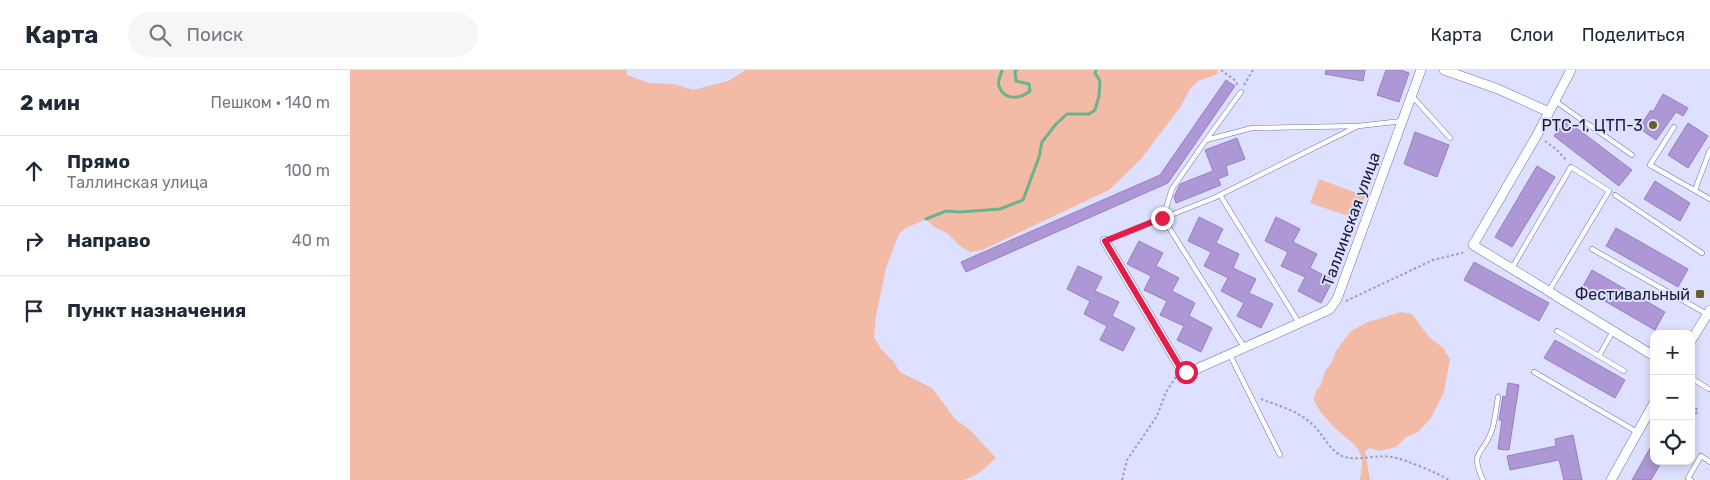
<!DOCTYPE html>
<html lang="ru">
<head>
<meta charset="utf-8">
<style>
	body { margin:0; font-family:Rubik,sans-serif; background:#f6f6f7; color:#1f2937 }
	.controls { position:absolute; right:15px; bottom:15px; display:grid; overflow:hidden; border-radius:10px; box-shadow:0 2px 8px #0003 }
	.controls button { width:45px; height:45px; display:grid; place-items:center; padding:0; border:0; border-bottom:1px solid #e0e1e3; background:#fff; color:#1f2937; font:25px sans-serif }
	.stop { position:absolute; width:15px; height:15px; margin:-11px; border:4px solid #e11d48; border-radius:50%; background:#fff }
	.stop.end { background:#e11d48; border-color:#fff; box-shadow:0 1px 5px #0008 }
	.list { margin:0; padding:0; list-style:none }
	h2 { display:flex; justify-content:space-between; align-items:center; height:65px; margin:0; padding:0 20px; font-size:21px }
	h2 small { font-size:16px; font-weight:400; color:#747a83 }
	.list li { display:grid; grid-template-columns:32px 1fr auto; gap:15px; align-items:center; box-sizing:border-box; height:70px; padding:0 20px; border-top:1px solid #e0e1e3 }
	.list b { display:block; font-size:19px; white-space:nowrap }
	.list p { margin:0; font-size:16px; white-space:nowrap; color:#747a83 }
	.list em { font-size:16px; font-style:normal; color:#747a83 }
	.icon { flex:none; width:28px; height:28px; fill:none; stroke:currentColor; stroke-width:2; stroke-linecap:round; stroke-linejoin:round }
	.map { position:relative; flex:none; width:1360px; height:410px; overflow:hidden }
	header { display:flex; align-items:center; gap:30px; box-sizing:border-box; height:70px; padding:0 25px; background:#fff; border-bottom:1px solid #e0e1e3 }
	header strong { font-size:24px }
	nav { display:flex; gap:28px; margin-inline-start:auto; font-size:18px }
	.search { width:350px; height:45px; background:#f6f6f7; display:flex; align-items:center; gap:12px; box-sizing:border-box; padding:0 18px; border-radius:28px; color:#747a83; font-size:19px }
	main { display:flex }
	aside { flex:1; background:#fff }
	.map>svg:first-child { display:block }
	.green { fill:#f3baa6 }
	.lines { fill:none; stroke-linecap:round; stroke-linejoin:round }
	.stream { stroke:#6bb28d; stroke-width:3 }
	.building { fill:#ad97d4; stroke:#987fc3 }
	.lane-casing { stroke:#6e72b4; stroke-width:5.5 }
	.street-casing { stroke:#6e72b4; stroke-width:10 }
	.path { stroke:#9b9dba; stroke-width:2; stroke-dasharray:2.5 2.5; stroke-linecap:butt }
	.lane { stroke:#fff; stroke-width:4.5 }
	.street { stroke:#fff; stroke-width:9 }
	.route { stroke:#e11d48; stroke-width:6 }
	.poi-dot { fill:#685f2c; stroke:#dde0fe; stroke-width:2 }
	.labels { text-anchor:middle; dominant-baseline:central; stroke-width:4; stroke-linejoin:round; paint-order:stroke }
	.poi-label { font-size:16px; fill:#191a34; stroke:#dde0fe; text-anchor:end }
	.street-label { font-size:16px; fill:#191a34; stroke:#dde0fe }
</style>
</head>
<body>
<header>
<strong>Карта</strong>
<div class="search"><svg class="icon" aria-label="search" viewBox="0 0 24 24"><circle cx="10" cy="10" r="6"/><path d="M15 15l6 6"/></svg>Поиск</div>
<nav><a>Карта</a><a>Слои</a><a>Поделиться</a></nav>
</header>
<main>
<aside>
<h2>2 мин<small>Пешком · 140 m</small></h2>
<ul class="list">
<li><svg class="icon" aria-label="ahead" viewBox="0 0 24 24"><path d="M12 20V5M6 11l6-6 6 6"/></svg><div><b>Прямо</b><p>Таллинская улица</p></div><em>100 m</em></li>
<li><svg class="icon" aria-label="right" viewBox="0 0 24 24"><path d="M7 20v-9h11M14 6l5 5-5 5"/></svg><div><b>Направо</b></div><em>40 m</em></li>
<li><svg class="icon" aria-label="arrive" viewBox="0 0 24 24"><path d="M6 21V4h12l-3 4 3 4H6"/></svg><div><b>Пункт назначения</b></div></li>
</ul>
</aside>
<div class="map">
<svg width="1360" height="410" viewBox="0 0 1360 410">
	<rect width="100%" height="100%" fill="#dde0fe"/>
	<path class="green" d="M0,0H276L277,5L299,13L324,14L343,20L378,11L396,0H867L868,4L848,11L840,19L831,36L791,89L759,120L632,180L620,182L610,176L597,163L584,157L576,149L556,158L549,164L536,198L526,246L524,267L531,279L543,291L550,302L582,318L605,349L620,360L646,388C637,397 626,406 614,410H0Z
		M969,109L1015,126L1007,149L960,133Z
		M1051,242L1062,244L1079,267L1093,278L1100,289L1094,322L1081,348L1068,362L1056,367L1046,377L1030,381L1020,378L1015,381L1020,410H1010C1011,401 1014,392 1010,383C1007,375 1000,371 994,366C983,356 970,344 964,330L966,320L971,315L975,301L981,294L986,281L1001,261L1018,252Z"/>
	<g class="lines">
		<path class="stream" d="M652,0C651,6 647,10 649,16C654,31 670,29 680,21L679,14L666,11L665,1L667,0
			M576,149L596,141L610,142L650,139L673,130L689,87L692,72L706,54L717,44H739L745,40L749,26L750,11L745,3L746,0"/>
	</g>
	<path class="building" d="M976,0H1015L1013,11L975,4Z
		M1036,0H1051L1059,3L1049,32L1027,25Z
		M876,10L885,16L818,113L616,202L611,192L810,105Z
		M1313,24L1338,38L1333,46L1326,42L1306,70L1289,58L1301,40L1303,42Z
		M1216,50L1282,100L1269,116L1204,66Z
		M1338,53L1358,66L1338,98L1318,85Z
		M1065,62L1099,75L1087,107L1054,94Z
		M887,68L895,89L876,96L878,105L868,109L871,115L826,133L824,127L830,114L863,101L855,80Z
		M1187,96L1205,107L1162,177L1145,167Z
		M1305,111L1340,133L1330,151L1294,129Z
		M849,147L873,159L866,173L889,184L883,198L906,209L899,223L923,234L911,258L887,246L894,233L871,221L878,208L854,196L861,182L838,171Z
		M926,147L950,159L943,172L967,184L960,198L983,210L971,233L948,221L955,207L931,196L938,182L915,171Z
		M1266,158L1338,199L1328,217L1256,176Z
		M789,171L813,183L806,196L829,208L822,221L845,233L839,246L862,258L851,282L827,270L834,256L810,245L817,231L794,220L801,206L777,194Z
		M1124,192L1199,233L1189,251L1114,210Z
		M728,196L752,207L745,221L769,232L762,246L785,258L773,281L750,270L757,256L734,244L740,231L717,219Z
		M1242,200L1315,242L1305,260L1232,218Z
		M1205,270L1275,310L1265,328L1194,288Z
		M1158,313L1169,315L1159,380L1148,379L1152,350H1149L1153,326L1156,327Z
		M1223,365L1232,410H1214L1209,390L1160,400L1157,386L1206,376L1205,369Z
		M1304,371V391H1312L1301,410H1282Z"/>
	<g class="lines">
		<defs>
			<path id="lane" d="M1062,26L1100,68
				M1205,31L1282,85
				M1324,57L1300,95L1360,129
				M856,70L891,22
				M1345,120L1360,80
				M870,125L949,253
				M1265,125L1352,183
				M755,171L864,128L1008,56L1053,51
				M1242,179L1357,244
				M1162,198L1221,97L1259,121L1199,221
				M1207,261L1274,301
				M894,277L813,148L822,119L856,70L902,58L1008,56
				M880,285L930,385
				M1249,286L1263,261
				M1184,302L1287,362
				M1341,308L1359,319
				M1133,410C1120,381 1131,387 1141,363C1145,352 1146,339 1148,327
				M1341,410L1338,408L1351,386L1360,392"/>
			<path id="street" d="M1094,0L1148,19L1199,42
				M755,171L831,299L836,302L842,301L972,243L980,239L987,229L1071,0
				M1205,225L1123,175L1187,65L1221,0
				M1206,226L1304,286
				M1341,271L1360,240
				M1261,410L1304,333"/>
		</defs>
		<use href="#lane" class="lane-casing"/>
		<use href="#street" class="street-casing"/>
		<path class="path" d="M871,0L886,11L888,17
			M894,15L903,0
			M1195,71L1207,80L1217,91
			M996,231L1083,190L1112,183L1115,181
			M911,329C929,336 949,341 963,355C973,364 979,380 992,386C1007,392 1026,384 1042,387C1054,389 1088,403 1099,410
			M1341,336L1348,340L1341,351
			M772,410L777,390L807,346L816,322L826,307"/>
		<use href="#lane" class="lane"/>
		<use href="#street" class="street"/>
	</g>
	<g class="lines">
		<path class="route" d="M812,148L755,171L831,299L836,302"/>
	</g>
	<g class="poi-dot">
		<circle cx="1303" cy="55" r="5"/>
		<rect x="1345" y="219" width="10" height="10" rx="2.5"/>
	</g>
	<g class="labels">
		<g class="poi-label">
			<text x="1293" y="55">РТС-1, ЦТП-3</text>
			<text x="1340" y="224">Фестивальный</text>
		</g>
		<g class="street-label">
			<text transform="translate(1001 149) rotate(-70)">Таллинская улица</text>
		</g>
	</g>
</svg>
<div class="controls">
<button>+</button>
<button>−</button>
<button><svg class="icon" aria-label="locate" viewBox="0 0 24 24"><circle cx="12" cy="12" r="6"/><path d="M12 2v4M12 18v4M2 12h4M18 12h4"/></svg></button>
</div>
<div class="stop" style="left:836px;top:302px"></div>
<div class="stop end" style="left:812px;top:148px"></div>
</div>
</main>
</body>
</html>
